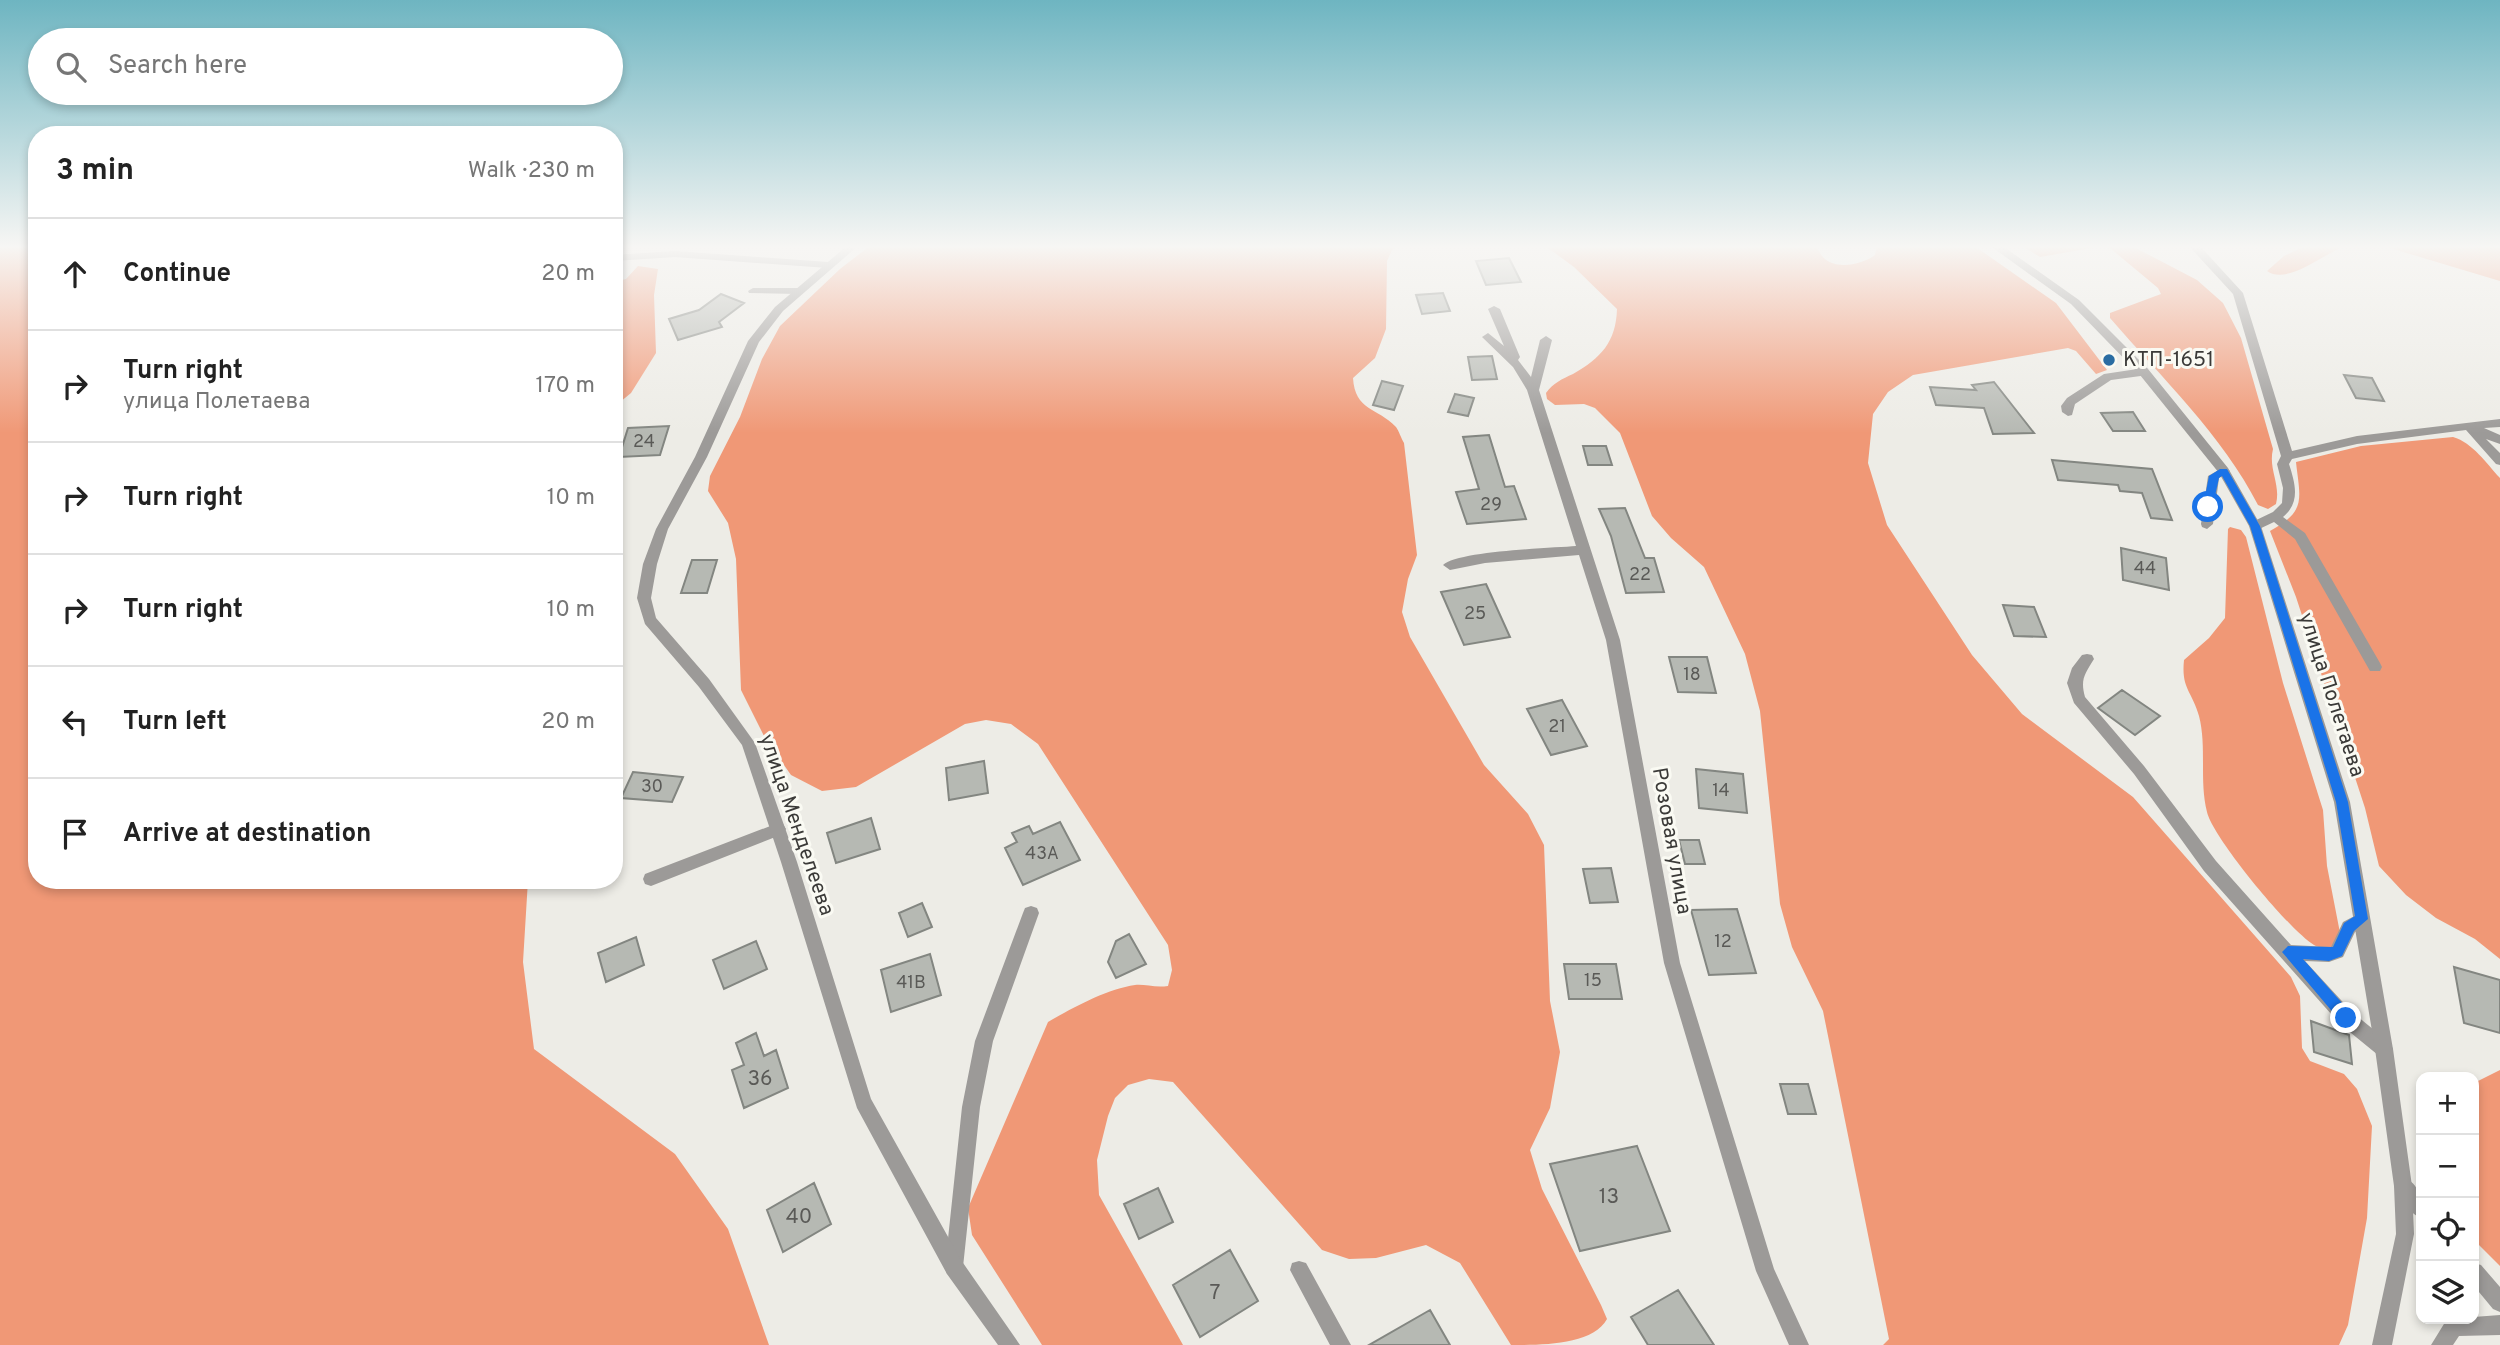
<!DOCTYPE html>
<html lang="en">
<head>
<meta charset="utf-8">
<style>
	body { margin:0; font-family:Overpass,sans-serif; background:#f6f6f6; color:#222 }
	.controls { position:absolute; right:21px; bottom:21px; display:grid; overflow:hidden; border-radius:14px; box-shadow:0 4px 10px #0003 }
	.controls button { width:63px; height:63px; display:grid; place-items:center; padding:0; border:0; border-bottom:2px solid #e0e0e0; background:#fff; color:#222; font:35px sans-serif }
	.stop { position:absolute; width:21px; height:21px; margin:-16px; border:5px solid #1a73e8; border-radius:50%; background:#fff }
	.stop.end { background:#1a73e8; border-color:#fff; box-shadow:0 2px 7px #0008 }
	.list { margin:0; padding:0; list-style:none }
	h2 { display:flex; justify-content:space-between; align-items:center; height:91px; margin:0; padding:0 28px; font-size:30px }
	h2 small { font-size:23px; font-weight:400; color:#767676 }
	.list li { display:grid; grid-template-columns:46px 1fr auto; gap:21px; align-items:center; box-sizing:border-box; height:112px; padding:0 28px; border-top:2px solid #e0e0e0 }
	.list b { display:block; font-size:26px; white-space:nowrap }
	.list p { margin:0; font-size:23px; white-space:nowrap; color:#767676 }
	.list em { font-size:23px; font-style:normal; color:#767676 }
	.icon { flex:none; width:38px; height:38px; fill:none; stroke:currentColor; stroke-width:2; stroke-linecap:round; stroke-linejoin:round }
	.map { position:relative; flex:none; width:2500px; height:1345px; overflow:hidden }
	.search { position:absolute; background:#fff; box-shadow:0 4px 10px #0003; left:28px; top:28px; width:595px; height:77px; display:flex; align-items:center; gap:18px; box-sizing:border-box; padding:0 24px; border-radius:38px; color:#767676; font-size:26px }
	.panel { position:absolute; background:#fff; box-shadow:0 4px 10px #0003; left:28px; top:126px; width:595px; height:763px; border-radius:28px }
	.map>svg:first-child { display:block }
	.forest { fill:#f09876 }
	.building { fill:#b6b9b3; stroke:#838681; stroke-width:2 }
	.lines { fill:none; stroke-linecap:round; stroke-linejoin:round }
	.lane { fill:#9c9a98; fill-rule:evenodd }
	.street { fill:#9c9a98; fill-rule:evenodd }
	.route { fill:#1a73e8 }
	.poi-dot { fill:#2a6ca2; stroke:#fafaf3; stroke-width:2.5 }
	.labels { text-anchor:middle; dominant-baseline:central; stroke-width:6; stroke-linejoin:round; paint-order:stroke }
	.number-label { font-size:18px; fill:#5a5a57 }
	.poi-label { font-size:21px; fill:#3b3a38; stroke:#fafaf3; text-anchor:start }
	.street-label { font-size:21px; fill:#3b3a38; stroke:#fafaf3 }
	.near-number-label { font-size:21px; fill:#5a5a57 }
</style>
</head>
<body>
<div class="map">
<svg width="2500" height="1345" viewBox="0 0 2500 1345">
	<rect width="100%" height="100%" fill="#edece6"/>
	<path class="forest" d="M0,245H37V880H528L523,962L534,1049L675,1154L728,1229L769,1345H0Z
		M871,245H1400L1392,250L1387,261L1386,329L1375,358L1353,378C1355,411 1377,407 1396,427C1399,431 1401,438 1404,443L1417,555L1408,579L1402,612L1410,637L1484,765L1528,814L1544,845L1550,1001L1560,1052L1550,1108L1530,1150L1542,1189L1601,1305L1607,1319C1593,1345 1543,1345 1511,1345L1460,1263L1426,1245L1376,1258L1349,1259L1322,1250L1173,1082L1149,1079L1128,1085L1115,1098L1108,1116L1097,1160L1099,1195L1183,1345H1042L972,1235L968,1208L1048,1022C1072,1008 1107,989 1135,985C1145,984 1155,988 1168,986L1172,970L1168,945L1038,744L1011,724L986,720L965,724L856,787L822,791L791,775L765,738L741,690L736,559L728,523L708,491L710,476L740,417L762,359L780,326L840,269Z
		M1544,245H1815C1818,249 1821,256 1825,259C1838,270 1863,264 1875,255L1877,245H1973L2056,303L2107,370L2096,374L2076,351L2068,348L1913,375L1888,392L1873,414L1868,463L1887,525L1972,655L2022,714L2133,797L2291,977L2300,996L2302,1048L2310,1061L2344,1074L2357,1089L2372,1126L2367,1218L2348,1325L2339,1345H1883L1889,1339L1823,1011L1792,947L1780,904L1760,711L1745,654L1704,567L1671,538L1652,516L1620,433L1595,408L1584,404L1555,405L1547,399L1546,393C1553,383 1562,379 1573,374C1601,358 1616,342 1617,309L1574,267Z
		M2021,245H2130L2197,280L2223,303L2241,338L2273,449C2268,469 2281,484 2276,504L2268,509L2258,505C2223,436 2161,377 2110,318V313L2161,294L2158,288L2110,248L2103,246L2040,257Z
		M2307,245H2348C2325,252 2288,286 2267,271L2284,256Z
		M2380,245H2500V281Z
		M638,266L658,269L654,295L656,353L631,393L614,407V282L626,279Z
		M2453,437C2473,443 2486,463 2500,478V959L2475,939L2436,918L2406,895L2379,866L2365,808L2296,597L2270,531C2307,511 2300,499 2296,462L2361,446Z
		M2230,527L2241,530L2246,537L2283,683L2323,810L2327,866L2341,938L2330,949C2325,948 2319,948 2314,945C2291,932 2213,838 2207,812C2199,780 2207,747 2199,716C2192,691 2181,689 2184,660L2209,638L2225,618L2228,529Z
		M2500,1070V1266L2474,1240V1083Z"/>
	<path class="building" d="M1509,258L1521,282L1486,285L1476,261Z
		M1443,293L1450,311L1422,314L1416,295Z
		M721,294L744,303L719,322L722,327L678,340L669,319L699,310Z
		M1492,356L1497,379L1472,380L1468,357Z
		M2344,375L2372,378L2384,401L2356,398Z
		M1382,381L1403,386L1394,410L1373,405Z
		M1994,382L2034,433L1993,434L1984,408L1936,405L1930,387L1976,390L1972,385Z
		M1455,394L1474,398L1468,416L1448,412Z
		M2133,412L2145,431H2113L2101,413Z
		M669,426L660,455L619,457L628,428Z
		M1489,435L1505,487L1514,486L1526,519L1467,524L1456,492L1479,489L1463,437Z
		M1583,446H1606L1612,465H1588Z
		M2052,460L2152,469L2172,520L2151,518L2142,493L2120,491L2118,485L2058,480Z
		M1625,508L1645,558H1654L1664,592L1626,593L1611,536L1599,509Z
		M2121,548L2166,558L2169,590L2123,580Z
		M692,560H717L707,593H681Z
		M1486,584L1510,637L1464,645L1441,592Z
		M2003,605L2034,607L2046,637L2014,636Z
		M1669,657H1707L1716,693L1678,692Z
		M2122,690L2160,716L2135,735L2098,708Z
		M1562,700L1587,746L1551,755L1527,709Z
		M984,761L988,793L949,800L946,768Z
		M1696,769L1743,774L1747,813L1699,808Z
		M633,772L683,777L672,802L621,798Z
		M871,818L880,849L836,863L827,833Z
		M1060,822L1080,860L1023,885L1005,848L1017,842L1012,833L1029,826L1033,834Z
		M1679,840H1699L1705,864H1685Z
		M1611,868L1618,902L1590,903L1583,869Z
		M922,903L932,927L908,937L899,913Z
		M1737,909L1756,973L1709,975L1691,910Z
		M1129,934L1146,964L1116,978L1108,962L1116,941Z
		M636,937L644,965L606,982L598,953Z
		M756,941L767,969L724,989L713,960Z
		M930,954L941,995L891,1012L881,970Z
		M1564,964H1616L1622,999H1569Z
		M2454,967L2500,980V1033L2464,1023Z
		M2311,1021L2349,1035L2352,1064L2314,1052Z
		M756,1033L764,1056L776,1050L788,1088L744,1108L732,1070L744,1065L736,1043Z
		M1780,1084H1808L1816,1114H1788Z
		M1637,1146L1670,1231L1580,1251L1550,1164Z
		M814,1183L831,1224L783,1252L767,1210Z
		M1158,1188L1173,1222L1139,1239L1124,1204Z
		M1230,1250L1258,1301L1200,1337L1173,1285Z
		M1678,1290L1714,1345H1648L1631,1317Z
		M1430,1310L1450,1345H1369Z"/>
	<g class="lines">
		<path class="lane" d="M2188,245H2199L2243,293L2292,451L2357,436L2500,419V427L2484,428L2500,435V444L2486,439L2500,453V465L2496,464L2466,430L2357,444L2292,459L2289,464C2295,483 2301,502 2283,517L2305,533L2380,663L2382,667L2380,671H2370L2295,539L2274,522L2255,531L2249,526L2250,523L2273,512L2282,503L2283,488L2277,464L2281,456L2233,294Z
			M675,251L828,262L833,265L828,268L675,257L614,261V255Z
			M753,288H798L803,291L798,294L749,293L748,291Z
			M1494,306L1500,309L1520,357L1518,360L1531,377L1540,340L1546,336L1552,340L1539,390L1620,640L1680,963L1774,1269L1809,1345H1789L1756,1271L1664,963L1606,640L1579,555L1485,563L1450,570L1443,565C1457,551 1552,548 1576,546L1527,390L1513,367L1482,337L1488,333L1504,346L1488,309Z
			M2144,368L2148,369V375L2111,380L2075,404L2072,415L2068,416L2062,412L2061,406L2067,398L2104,374Z
			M2224,467L2230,471L2219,478L2213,524L2207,529L2202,527L2201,524L2208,476Z
			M2087,654L2092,655L2094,659C2085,674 2080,679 2085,697L2144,766L2216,861L2291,945L2331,947L2343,922L2362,912L2368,914L2370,919L2368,924L2355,932L2343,957L2329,962L2305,961L2352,1012L2390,1043L2393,1049L2390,1055L2384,1057L2378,1055L2340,1024L2204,871L2134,774L2074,703L2067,683L2072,668L2082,655Z
			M778,823L783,824L786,829L783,834L651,886L645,884L643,879L645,874Z
			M1031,906L1037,908L1039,913L993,1041L980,1107L963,1267L961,1274L954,1276L947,1274L945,1267L962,1107L975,1041L1023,913L1025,908Z
			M2403,1177C2422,1185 2421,1201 2421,1218C2410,1214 2399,1198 2394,1186L2397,1180Z
			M1299,1261L1306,1263L1351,1345H1330L1290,1270L1292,1263Z
			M2474,1263L2481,1265L2500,1287V1312L2493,1309L2474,1286Z
			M2500,1315V1335L2459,1336L2453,1345H2431L2447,1319Z"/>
		<path class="street" d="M848,245H859L783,311L759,342L707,457L668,529L657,564L651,598L656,618L709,679L755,743L797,862L871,1099L961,1260L1020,1345H998L947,1274L857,1108L781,862L742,745L699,687L645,624L637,598L643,564L656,529L695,457L748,341L775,307Z
			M1989,245H2001L2079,300L2148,369L2228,468L2261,526L2350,802L2393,1049L2412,1186L2414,1234L2392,1345H2372L2396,1234L2394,1186L2375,1049L2334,802L2249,526L2219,473L2140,375L2071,304Z"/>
	</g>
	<linearGradient id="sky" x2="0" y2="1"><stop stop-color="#6eb5c1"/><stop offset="0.57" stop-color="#f7f6f4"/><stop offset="1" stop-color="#f7f6f4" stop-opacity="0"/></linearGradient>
	<rect width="2500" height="433" fill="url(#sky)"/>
	<path class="route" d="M2220,469H2227L2260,526L2348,802L2368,919L2354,931L2342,956L2329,961L2303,959L2351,1013L2353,1018L2346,1024L2341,1022L2282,952L2288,946L2333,947L2344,923L2355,916L2336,802L2250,526L2222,476L2219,478L2212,509L2203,507L2209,476Z"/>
	<circle class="poi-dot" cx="2109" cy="360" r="7"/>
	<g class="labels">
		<g class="number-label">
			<text x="644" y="442">24</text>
			<text x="1491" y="505">29</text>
			<text x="2145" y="569">44</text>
			<text x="1640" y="575">22</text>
			<text x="1475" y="614">25</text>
			<text x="1692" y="675">18</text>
			<text x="1557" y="727">21</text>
			<text x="652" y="787">30</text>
			<text x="1721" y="791">14</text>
			<text x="1042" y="854">43А</text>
			<text x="1723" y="942">12</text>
			<text x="1593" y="981">15</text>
			<text x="911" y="983">41В</text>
		</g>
		<g class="poi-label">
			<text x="2123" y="360">КТП-1651</text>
		</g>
		<g class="street-label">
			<text transform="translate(2331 695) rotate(72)">улица Полетаева</text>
			<text transform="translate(796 825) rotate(71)">улица Менделеева</text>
			<text transform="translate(1671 841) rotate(80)">Розовая улица</text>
		</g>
		<g class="near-number-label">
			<text x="760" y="1079">36</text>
			<text x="1609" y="1197">13</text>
			<text x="799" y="1217">40</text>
			<text x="1215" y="1293">7</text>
		</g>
	</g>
</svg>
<div class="controls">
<button>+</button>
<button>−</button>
<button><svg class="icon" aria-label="locate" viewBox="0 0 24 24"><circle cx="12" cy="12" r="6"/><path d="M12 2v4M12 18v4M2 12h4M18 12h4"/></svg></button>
<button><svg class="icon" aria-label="layers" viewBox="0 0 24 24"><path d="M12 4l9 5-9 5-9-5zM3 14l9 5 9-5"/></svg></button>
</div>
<div class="stop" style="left:2208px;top:507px"></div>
<div class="stop end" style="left:2346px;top:1018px"></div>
<div class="search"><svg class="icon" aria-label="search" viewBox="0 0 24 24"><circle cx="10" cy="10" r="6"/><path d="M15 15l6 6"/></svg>Search here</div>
<section class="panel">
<h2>3 min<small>Walk · 230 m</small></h2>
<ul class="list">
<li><svg class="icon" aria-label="ahead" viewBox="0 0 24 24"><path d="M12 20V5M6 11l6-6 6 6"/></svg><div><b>Continue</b></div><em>20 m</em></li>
<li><svg class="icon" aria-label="right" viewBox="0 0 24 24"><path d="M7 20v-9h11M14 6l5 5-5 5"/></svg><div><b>Turn right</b><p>улица Полетаева</p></div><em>170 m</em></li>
<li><svg class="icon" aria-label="right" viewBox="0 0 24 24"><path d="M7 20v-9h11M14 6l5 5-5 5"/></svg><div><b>Turn right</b></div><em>10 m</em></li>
<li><svg class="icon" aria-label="right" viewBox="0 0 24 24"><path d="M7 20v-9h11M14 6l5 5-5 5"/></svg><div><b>Turn right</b></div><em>10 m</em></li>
<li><svg class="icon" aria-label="left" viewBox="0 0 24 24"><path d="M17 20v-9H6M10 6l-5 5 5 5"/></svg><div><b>Turn left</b></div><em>20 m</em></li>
<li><svg class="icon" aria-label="arrive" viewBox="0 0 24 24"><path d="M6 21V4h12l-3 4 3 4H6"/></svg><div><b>Arrive at destination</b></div></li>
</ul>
</section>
</div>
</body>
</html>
